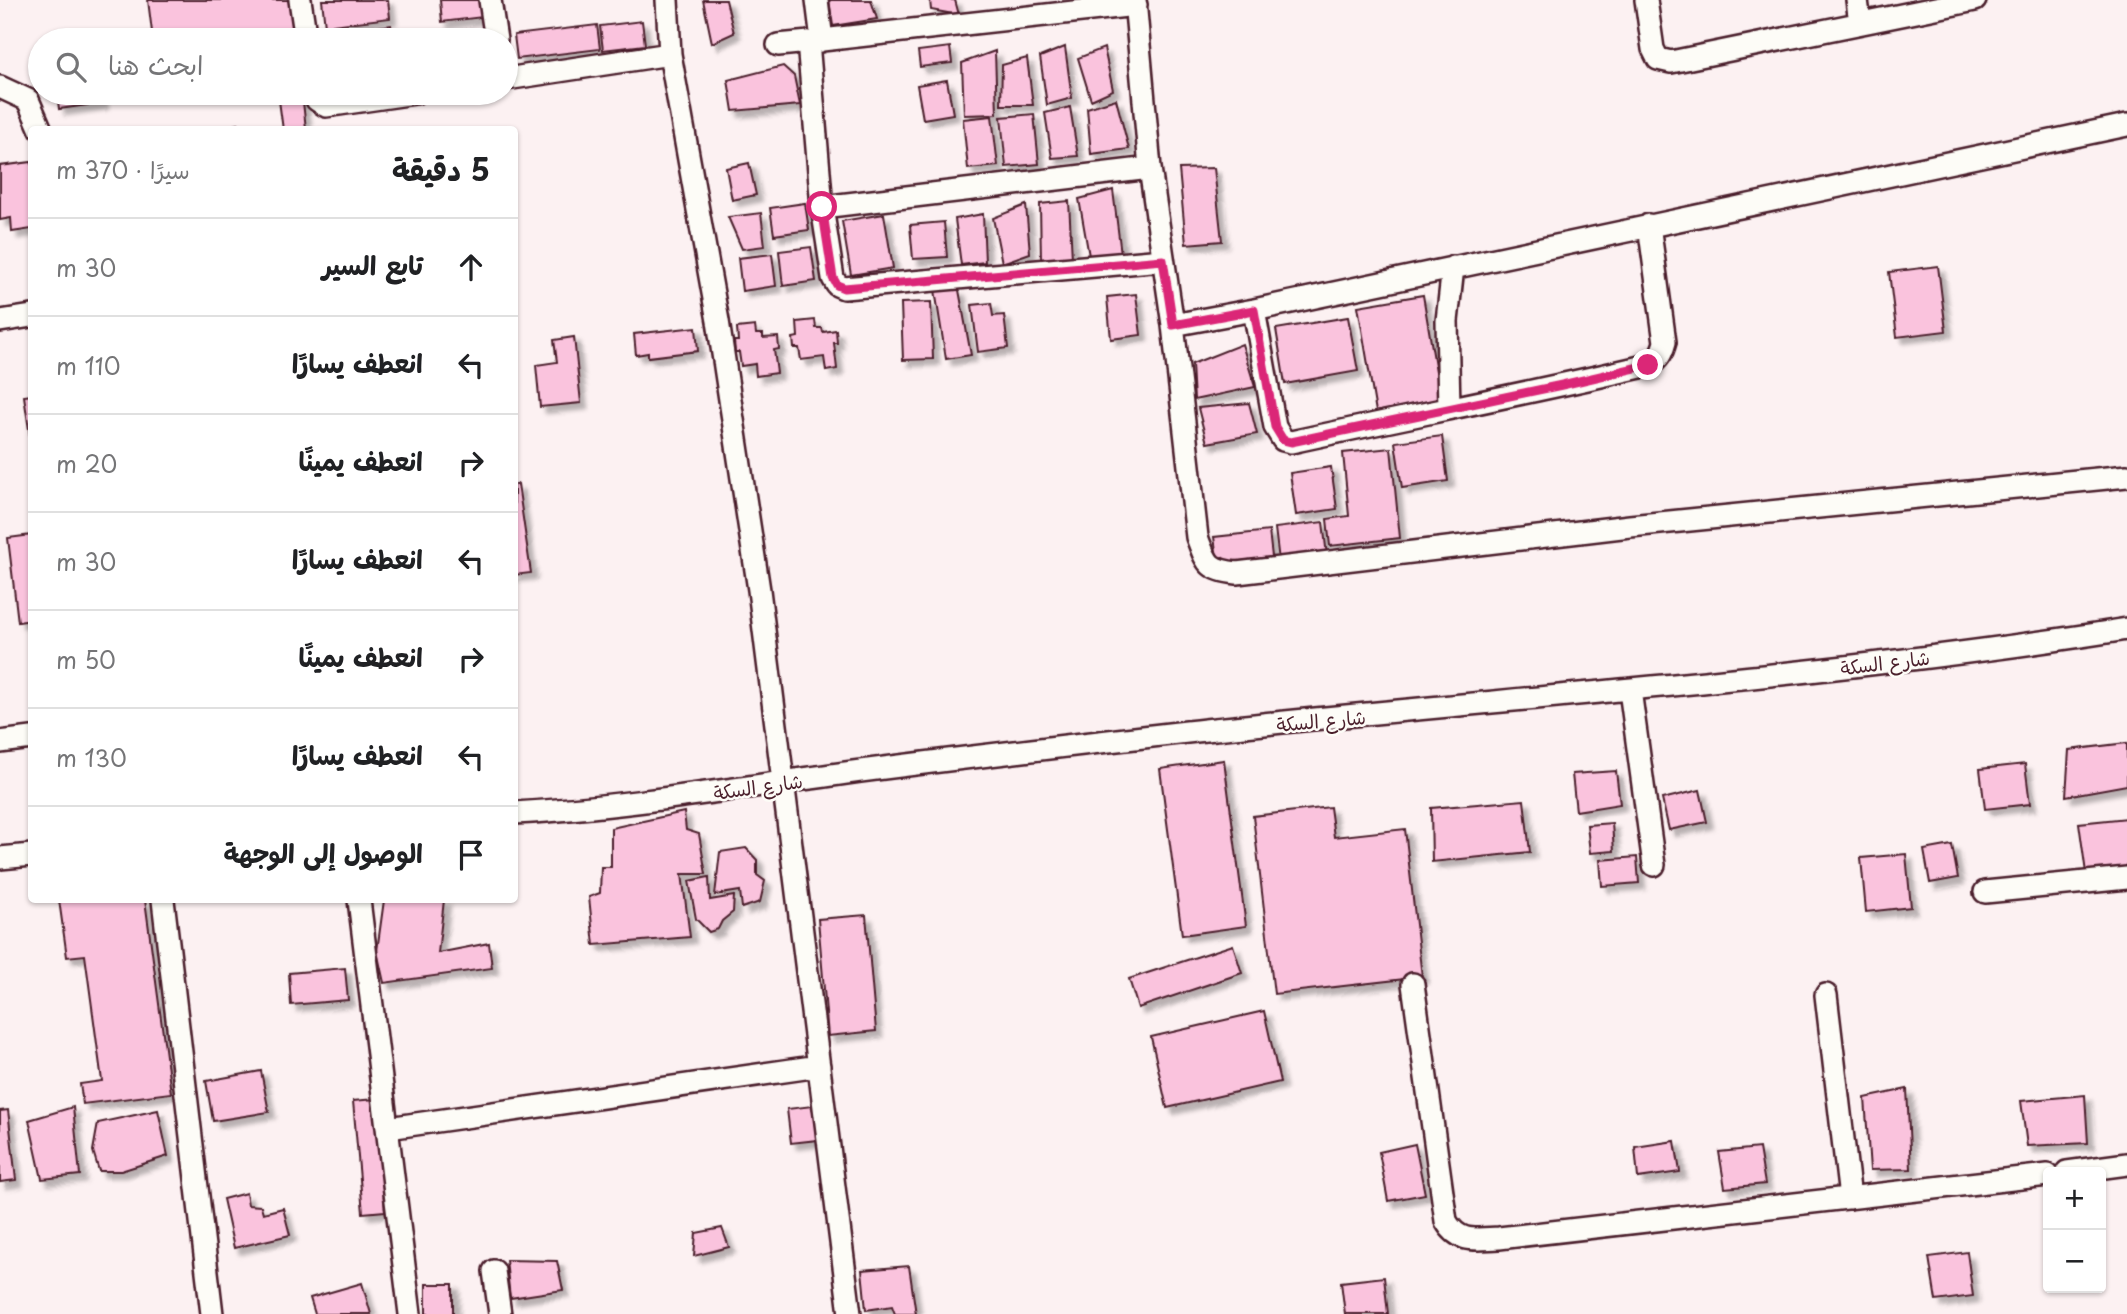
<!DOCTYPE html>
<html lang="ar">
<head>
<meta charset="utf-8">
<style>
	body { margin:0; font-family:"Playpen Sans","Playpen Sans Arabic",sans-serif; background:#f2f2f2; color:#202124; direction:rtl }
	.controls { position:absolute; right:21px; bottom:21px; display:grid; overflow:hidden; border-radius:7px; box-shadow:0 2px 5px #0004 }
	.controls button { width:63px; height:63px; display:grid; place-items:center; padding:0; border:0; border-bottom:2px solid #e0e0e0; background:#fff; color:#202124; font:35px sans-serif }
	.stop { position:absolute; width:21px; height:21px; margin:-16px; border:5px solid #db2777; border-radius:50%; background:#fff }
	.stop.end { background:#db2777; border-color:#fff; box-shadow:0 2px 7px #0008 }
	.list { margin:0; padding:0; list-style:none }
	h2 { display:flex; justify-content:space-between; align-items:center; height:91px; margin:0; padding:0 28px; font-size:30px }
	h2 small { font-size:23px; font-weight:400; color:#757577 }
	.list li { display:grid; grid-template-columns:46px 1fr auto; gap:21px; align-items:center; box-sizing:border-box; height:98px; padding:0 28px; border-top:2px solid #e0e0e0 }
	.list b { display:block; font-size:26px; white-space:nowrap }
	.list em { font-size:23px; font-style:normal; color:#757577 }
	.icon { flex:none; width:38px; height:38px; fill:none; stroke:currentColor; stroke-width:2; stroke-linecap:round; stroke-linejoin:round }
	.map { position:relative; flex:none; width:2127px; height:1314px; overflow:hidden; direction:ltr }
	.search { position:absolute; background:#fff; box-shadow:0 2px 5px #0004; left:28px; top:28px; width:490px; height:77px; display:flex; align-items:center; gap:18px; box-sizing:border-box; padding:0 24px; border-radius:38px; color:#757577; font-size:26px }
	.panel { position:absolute; background:#fff; box-shadow:0 2px 5px #0004; left:28px; top:126px; width:490px; height:777px; border-radius:7px; direction:rtl }
	.map>svg:first-child { display:block }
	.building { fill:#fac3dd; stroke:#4a1f2b; stroke-width:2; filter:url(#shadow) }
	.lines { fill:none; stroke-linecap:round; stroke-linejoin:round }
	.minor-casing { stroke:#4a1f2b; stroke-width:26 }
	.minor { stroke:#fdfcf7; stroke-width:21 }
	.route { stroke:#db2777; stroke-width:9 }
	.labels { text-anchor:middle; dominant-baseline:central; stroke-width:5; stroke-linejoin:round; paint-order:stroke }
	.street-label { font-size:19px; fill:#4a1f2b; stroke:#fdfcf7 }
</style>
</head>
<body>
<div class="map">
<svg width="2127" height="1314" viewBox="0 0 2127 1314">
	<defs>
		<filter id="shadow"><feDropShadow dx="6" dy="6" stdDeviation="2" flood-color="#0004"/></filter>
	</defs>
	<rect width="100%" height="100%" fill="#fcf1f2"/>
	<filter id="ink" filterUnits="userSpaceOnUse"><feTurbulence type="fractalNoise" baseFrequency=".0143" numOctaves="2"/><feDisplacementMap in="SourceGraphic" scale="14" xChannelSelector="R" yChannelSelector="G"/><feConvolveMatrix kernelMatrix="1 2 1 2 8 2 1 2 1" color-interpolation-filters="sRGB"/></filter>
	<g filter="url(#ink)">
		<path class="building" d="M148,0H290L295,40H153Z
			M322,0H388L390,18L325,26Z
			M440,0H481L483,17L442,22Z
			M703,0H726L734,33L712,43Z
			M829,0H871L877,19L833,26Z
			M930,0H955L959,15L931,10Z
			M642,21L645,45L603,50L600,26Z
			M391,25L393,40H324V34Z
			M597,25L600,49L517,59L514,35Z
			M950,47L952,63L920,67L918,51Z
			M1065,47L1072,98L1047,105L1040,57Z
			M1104,48L1113,90L1091,100L1078,58Z
			M995,51L997,114L964,115L962,63Z
			M1027,58L1033,105H1001L1002,65Z
			M783,66L794,76L800,105L733,111L728,80Z
			M947,80L953,114L923,119L917,85Z
			M57,93H101L102,103L59,109Z
			M278,93H302L306,129L283,130Z
			M1116,99L1129,149L1091,154L1087,108Z
			M1070,107L1078,156L1052,158L1045,113Z
			M1034,114L1039,164L1006,167L1001,117Z
			M992,116L998,166L968,169L963,119Z
			M239,124V130H205Z
			M32,162V229L12,232L11,218L0,220V166Z
			M749,163L756,195L732,200L726,168Z
			M1214,168L1222,241L1186,244L1179,169Z
			M1113,190L1121,254L1089,256L1079,199Z
			M1069,201L1072,259L1041,261L1040,204Z
			M805,203L809,230L774,235L770,208Z
			M1026,205L1030,253L1002,263L993,218Z
			M761,213L765,246L742,249L728,217Z
			M884,214L893,268L851,275L842,221Z
			M983,214L985,262L961,265L955,219Z
			M944,222L947,257L913,259L910,225Z
			M811,247L816,281L783,286L779,251Z
			M772,254L776,286L742,291L738,258Z
			M1938,266L1946,331L1897,337L1889,272Z
			M935,290H959L971,355L946,359Z
			M1136,294L1141,335L1111,339L1107,297Z
			M1423,295L1441,401L1376,412L1358,306Z
			M931,302L933,359L903,360L901,303Z
			M991,303L993,316L1004,315L1008,348L978,352L972,305Z
			M1348,317L1358,371L1285,384L1276,329Z
			M815,320L816,328H822L823,332L836,330L837,343H834L837,369L826,371L824,357L801,360L799,348H794L793,338L798,337L797,322Z
			M755,326L756,334H763V338L778,337L779,349L774,350L777,373L756,376L755,364L741,366L739,352H735L734,341H738L737,328Z
			M696,327L698,351L648,357V353L636,355L634,334Z
			M574,337L581,403L540,407L536,365L557,362L554,340Z
			M1242,344L1255,387L1194,400L1192,364Z
			M32,395V443H31L24,396Z
			M1249,403L1257,434L1207,443L1198,408Z
			M1442,436L1448,481L1402,488L1395,442Z
			M1391,448L1400,538L1330,546L1327,519L1349,516L1343,453Z
			M1331,467L1337,509L1296,515L1290,473Z
			M518,484L531,573L514,575V485Z
			M1323,522L1327,556L1279,561L1275,528Z
			M1269,531L1272,557L1224,563L1223,557L1217,558L1214,537Z
			M32,535V620L18,622L8,538Z
			M2127,743V785L2066,796L2069,750Z
			M1224,760L1246,926L1182,935L1160,769Z
			M2025,764L2030,804L1985,809L1980,769Z
			M1616,771L1620,804L1576,811L1572,774Z
			M1700,790L1707,822L1669,830L1662,799Z
			M1524,800L1530,852L1432,862L1431,808Z
			M1330,807L1334,837L1405,829L1422,977L1274,994L1253,816Z
			M684,812L686,830L699,834L706,874H682L690,937L594,945L589,897L600,893L601,867H611V828Z
			M2127,818V868L2086,873L2079,823Z
			M1612,823L1614,851L1590,853L1587,825Z
			M1952,845L1958,878L1930,883L1924,850Z
			M746,848L757,860V875L765,881L760,902L742,908L740,891L715,895L720,852Z
			M1906,854L1911,907L1866,912L1861,858Z
			M1637,857L1639,883L1602,886L1600,860Z
			M709,877L710,900L734,896L733,912L722,921L718,929L709,932L696,919L689,881Z
			M59,900H145L171,1093L83,1104L80,1084L102,1081L85,955L67,957Z
			M384,900H444L438,953L489,943L492,968L384,983L377,951Z
			M866,915L876,1031L828,1036L818,919Z
			M1233,945L1242,973L1138,1008L1129,979Z
			M345,968L348,1000L291,1005L289,973Z
			M1264,1011L1280,1082L1167,1108L1151,1037Z
			M261,1071L269,1112L213,1121L206,1081Z
			M1907,1089L1911,1169L1870,1170L1865,1098Z
			M2085,1095L2088,1143L2027,1146L2021,1101Z
			M375,1099L385,1211L363,1213L353,1101Z
			M812,1106L817,1140L791,1143L787,1109Z
			M73,1107L80,1175L42,1179L29,1120Z
			M8,1110L16,1180L0,1182V1111Z
			M158,1110L168,1156L121,1171H99L93,1151L98,1123Z
			M1675,1141L1680,1172L1638,1178L1635,1147Z
			M1415,1144L1425,1194L1388,1201L1379,1152Z
			M1759,1148L1765,1184L1725,1188L1719,1152Z
			M246,1193L248,1205L261,1206L263,1213L283,1208L290,1235L234,1248L223,1199Z
			M722,1228L729,1247L694,1256L696,1233Z
			M1967,1252L1973,1296L1936,1301L1929,1257Z
			M506,1260L557,1261L563,1290L510,1298Z
			M909,1266L916,1314H895L892,1306L866,1310L862,1270Z
			M1384,1277L1388,1314H1345L1341,1282Z
			M362,1283L371,1314H315L310,1298Z
			M426,1284H453V1314H426Z"/>
		<g class="lines">
			<defs>
				<path id="minor" d="M300,0L306,40
					M490,0L496,40
					M667,0L670,54L718,321L759,590L850,1314
					M817,0L822,40L1136,5
					M1135,0L1150,168L1173,325L1197,537C1207,563 1207,570 1237,573L1630,526L2127,476
					M1646,0L1653,49L1658,59L1671,62L1975,0
					M1857,0L1860,23
					M808,42L822,207L833,278L837,285L844,288L1163,260
					M778,45L820,41
					M506,79L670,54
					M0,87L28,100L41,130
					M314,93L317,100L326,106L415,93
					M822,207L1150,168
					M1254,310L1275,427L1283,440L1291,442C1410,416 1530,393 1649,365C1659,359 1662,353 1665,342L1649,225
					M0,321L32,316
					M1173,325L1254,310L2127,125
					M1449,407L1447,321L1453,267
					M1630,690L1654,865
					M0,742L32,738
					M514,813C626,807 736,788 846,773C959,758 1073,745 1187,732C1500,698 1815,679 2127,629
					M0,858L32,855
					M1985,892L2127,878
					M163,900L212,1314
					M359,900L410,1314
					M1413,984L1446,1221C1459,1244 1476,1239 1499,1238L2048,1175
					M1826,995L1850,1198
					M388,1128L819,1066
					M2067,1172L2127,1164
					M494,1271L500,1314"/>
			</defs>
			<use href="#minor" class="minor-casing"/>
			<use href="#minor" class="minor"/>
		</g>
	</g>
	<g class="lines" filter="url(#ink)">
		<path class="route" d="M822,207L833,278L837,285L844,288L1163,260L1173,325L1254,310L1275,427L1283,440L1291,442L1562,385L1648,365"/>
	</g>
	<g class="labels">
		<g class="street-label">
			<text transform="translate(1885 662) rotate(-7)">شارع السكة</text>
			<text transform="translate(1321 720) rotate(-5)">شارع السكة</text>
			<text transform="translate(758 786) rotate(-8)">شارع السكة</text>
		</g>
	</g>
</svg>
<div class="controls">
<button>+</button>
<button>−</button>
</div>
<div class="stop" style="left:822px;top:207px"></div>
<div class="stop end" style="left:1648px;top:365px"></div>
<div class="search"><svg class="icon" aria-label="search" viewBox="0 0 24 24"><circle cx="10" cy="10" r="6"/><path d="M15 15l6 6"/></svg>ابحث هنا</div>
<section class="panel">
<h2>5 دقيقة<small>سيرًا · 370 m</small></h2>
<ul class="list">
<li><svg class="icon" aria-label="ahead" viewBox="0 0 24 24"><path d="M12 20V5M6 11l6-6 6 6"/></svg><div><b>تابع السير</b></div><em>30 m</em></li>
<li><svg class="icon" aria-label="left" viewBox="0 0 24 24"><path d="M17 20v-9H6M10 6l-5 5 5 5"/></svg><div><b>انعطف يسارًا</b></div><em>110 m</em></li>
<li><svg class="icon" aria-label="right" viewBox="0 0 24 24"><path d="M7 20v-9h11M14 6l5 5-5 5"/></svg><div><b>انعطف يمينًا</b></div><em>20 m</em></li>
<li><svg class="icon" aria-label="left" viewBox="0 0 24 24"><path d="M17 20v-9H6M10 6l-5 5 5 5"/></svg><div><b>انعطف يسارًا</b></div><em>30 m</em></li>
<li><svg class="icon" aria-label="right" viewBox="0 0 24 24"><path d="M7 20v-9h11M14 6l5 5-5 5"/></svg><div><b>انعطف يمينًا</b></div><em>50 m</em></li>
<li><svg class="icon" aria-label="left" viewBox="0 0 24 24"><path d="M17 20v-9H6M10 6l-5 5 5 5"/></svg><div><b>انعطف يسارًا</b></div><em>130 m</em></li>
<li><svg class="icon" aria-label="arrive" viewBox="0 0 24 24"><path d="M6 21V4h12l-3 4 3 4H6"/></svg><div><b>الوصول إلى الوجهة</b></div></li>
</ul>
</section>
</div>
</body>
</html>
